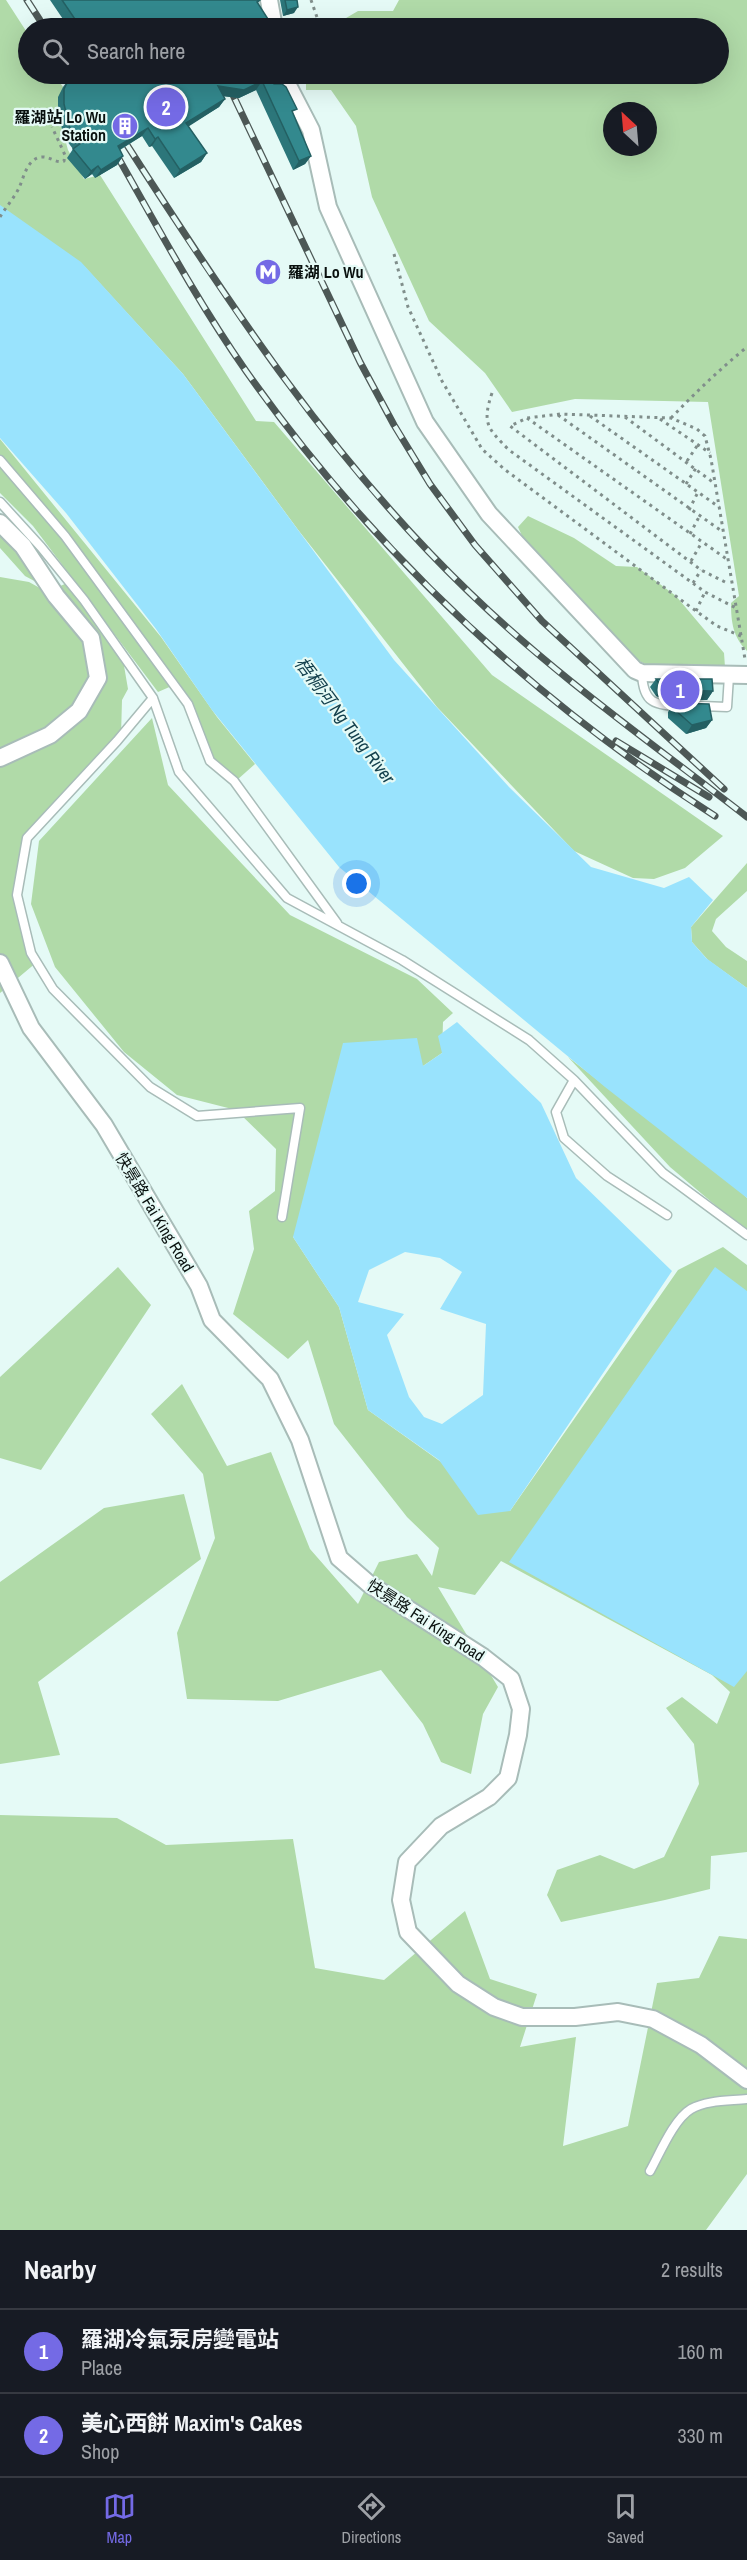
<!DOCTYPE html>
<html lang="en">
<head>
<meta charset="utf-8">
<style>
	body { margin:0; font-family:"Archivo Narrow","Noto Sans SC",sans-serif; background:#20242c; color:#f1f3f6 }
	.compass { position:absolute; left:603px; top:102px; width:54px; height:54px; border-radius:50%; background:#171b24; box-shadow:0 6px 24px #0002; rotate:334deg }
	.you { position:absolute; left:357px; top:884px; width:21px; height:21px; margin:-15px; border:4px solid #fff; border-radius:50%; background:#1a73e8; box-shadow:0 0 0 9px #1a73e833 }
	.badge { display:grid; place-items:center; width:39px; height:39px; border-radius:50%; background:#746ae5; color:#fff; font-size:20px; font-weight:700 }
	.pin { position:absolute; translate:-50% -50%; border:3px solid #fff; box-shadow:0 2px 6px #0006 }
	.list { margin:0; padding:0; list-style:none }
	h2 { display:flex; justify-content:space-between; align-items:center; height:78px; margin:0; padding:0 24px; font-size:26px }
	h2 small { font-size:20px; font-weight:400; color:#9ea1a6 }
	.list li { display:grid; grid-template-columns:39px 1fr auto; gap:18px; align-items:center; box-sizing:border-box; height:84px; padding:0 24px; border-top:2px solid #363941 }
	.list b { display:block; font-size:22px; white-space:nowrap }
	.list p { margin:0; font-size:20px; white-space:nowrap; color:#9ea1a6 }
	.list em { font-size:20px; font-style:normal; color:#9ea1a6 }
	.icon { flex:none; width:33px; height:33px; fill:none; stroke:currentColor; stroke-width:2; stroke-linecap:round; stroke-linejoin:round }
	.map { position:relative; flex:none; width:747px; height:2230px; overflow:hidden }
	.search { position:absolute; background:#171b24; box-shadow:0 6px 24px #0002; left:18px; right:18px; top:18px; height:66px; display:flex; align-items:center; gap:15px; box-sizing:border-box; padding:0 21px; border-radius:33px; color:#9ea1a6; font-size:22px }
	.sheet { height:246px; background:#171b24 }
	nav { display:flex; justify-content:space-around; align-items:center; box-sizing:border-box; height:84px; border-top:2px solid #363941; background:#171b24; font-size:16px; color:#9ea1a6 }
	nav a { display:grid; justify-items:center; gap:3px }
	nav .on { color:#746ae5 }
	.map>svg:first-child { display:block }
	.green { fill:#b0daa8; fill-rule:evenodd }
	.water { fill:#99e3fd; fill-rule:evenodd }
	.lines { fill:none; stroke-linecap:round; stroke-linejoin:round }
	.service-casing { stroke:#a8bcb8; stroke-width:11 }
	.minor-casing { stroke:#a8bcb8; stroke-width:20 }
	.path { stroke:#808e8b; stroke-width:3; stroke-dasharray:3 4.5; stroke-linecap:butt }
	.service { stroke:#fff; stroke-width:8 }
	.minor { stroke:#fff; stroke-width:16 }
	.rail-casing { stroke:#4d5856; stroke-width:7 }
	.rail { stroke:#e5faf6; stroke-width:4.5; stroke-dasharray:14; stroke-linecap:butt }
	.wall { fill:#2c767a }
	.shaded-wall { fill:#246063 }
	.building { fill:#33898e; stroke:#246063; stroke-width:1.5 }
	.labels { text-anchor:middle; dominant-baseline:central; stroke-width:4.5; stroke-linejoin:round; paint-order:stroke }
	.poi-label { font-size:16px; font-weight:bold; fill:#09100e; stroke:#e5faf6; text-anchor:end }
	.street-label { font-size:16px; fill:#09100e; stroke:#e5faf6 }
	.water-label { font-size:18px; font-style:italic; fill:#14404d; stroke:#e5faf6 }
</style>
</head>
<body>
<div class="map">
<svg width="747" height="2230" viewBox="0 0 747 2230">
	<rect width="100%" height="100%" fill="#e5faf6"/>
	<path class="green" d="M0,0H6L28,34V74H54L63,87L58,113L68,150L84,179L100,175L256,421L274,422L492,675L723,836L685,868L654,879L633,878L574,851L437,707L299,531L183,374L85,267L0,206Z
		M399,0H747V651C733,637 731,622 731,603L739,596L708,402L575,399L512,412L485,373L429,321L372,197L356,126L331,90H306V74H718V28H329L358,11H393ZM612,111H648V147H612Z
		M0,439L161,637L217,717L255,764L237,780L210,761L187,697L174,685L158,692L33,526L0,493Z
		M528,516L574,538L616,566L637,567L676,596L724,653L725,667L650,666L637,660L627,649L616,654L535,564L518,527Z
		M0,532L30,567L40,584L25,576L0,548Z
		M0,577L29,582L47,592L67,583L122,654L128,689L122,700L121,736L26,844L19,904L37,962L0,993Z
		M152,718L168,785L290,915L417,979L453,1013L443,1022L442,1053L423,1066L293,1237L339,1307L368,1410L510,1511L678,1270L723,1247L747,1265V1852L711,1856L710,1889L665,1900L561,1922L547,1895L557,1870L600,1855L634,1869L664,1857L699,1784L694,1744L666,1708L682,1697L717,1724L730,1692L712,1675L501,1561L475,1595L438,1587L498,1687L483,1714L471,1774L441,1762L423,1724L381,1670L278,1701L187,1699L177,1633L215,1538L203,1474L151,1414L182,1384L227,1466L271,1452L310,1549L358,1604L379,1562L417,1554L432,1576L439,1548L407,1517L334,1424L308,1340L288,1359L233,1314L254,1249L249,1211L275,1191L276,1149L236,1110L177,1095L124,1052L55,967L31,904L39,841Z
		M747,863V891L716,919L712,931L726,947L747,961V988L708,960L692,942L691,927Z
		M568,1057L739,1190L747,1198V1232L670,1167Z
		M118,1267L151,1305L41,1470L0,1458V1377Z
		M184,1494L201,1559L38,1682L60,1755L0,1764V1582L104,1508Z
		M0,1815L117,1818L166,1845L293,1839L315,1968L384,1980L465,1911L490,1979L537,1994L520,2047L576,2037L563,2146L628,2126L657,1983L699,1978L719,1936L747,1939V2174L706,2230H0Z"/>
	<path class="water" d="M0,205L81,262L183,374L394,660L509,787L591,867L664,888L689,877L713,900L691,927L692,942L706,958L747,988V1198L605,1087L339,867L212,710L156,629L66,513L0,438Z
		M457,1022L541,1103L576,1178L672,1271L510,1511L478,1515L439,1460L368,1410L339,1307L293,1237L343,1043L417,1038L423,1066L442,1053L438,1036ZM405,1252L440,1258L462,1272L440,1309L486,1324L483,1395L442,1424L424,1417L409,1397L387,1335L404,1314L358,1302L369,1270Z
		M715,1267L747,1291V1671L734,1687L509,1562Z"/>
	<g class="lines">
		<defs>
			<path id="service" d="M0,460L65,536L188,704L210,761L234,781L337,923
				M0,502L41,547L84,600L153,698L179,772L287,898L402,960L529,1040L574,1080L556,1112L564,1138L607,1176L667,1215
				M642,673C643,704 655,705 682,706
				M153,698L117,741L27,838L17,895L31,953L53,989L150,1087L197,1116L300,1108L282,1217
				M701,706L727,707L729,676
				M574,1080L663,1173L747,1235
				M650,2171C660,2153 674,2119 691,2109C707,2100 729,2101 747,2099"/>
			<path id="minor" d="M269,0L274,28
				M282,74L311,130L328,207L425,422L489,514L635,670L642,673L747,675
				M0,523L23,546L56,596L91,638L98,678L79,711L50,735L0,758
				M0,963L31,1028L104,1125L199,1286L212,1320L270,1379L300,1440L339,1558L369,1584L483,1657L511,1679L521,1709L518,1735L508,1778L489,1797L441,1826L407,1862L401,1900L408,1932L458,1984L494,2007L522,2017H575L618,2012L653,2019L701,2045L747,2080"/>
		</defs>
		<use href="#service" class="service-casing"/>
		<use href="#minor" class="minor-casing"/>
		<path class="path" d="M311,0L319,23L313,28
			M0,217C6,207 14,198 19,188C24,177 27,159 41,157C50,156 56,164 64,161L65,155L52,127
			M394,254L408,307L442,381L482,449L504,469L696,611L717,626L741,636
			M492,393C482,423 487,428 509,450L705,592L736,608
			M558,415L723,532
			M590,416L719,507
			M625,417L714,483
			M527,418L728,560
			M671,418C695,393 720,369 747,347
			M660,419L710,453
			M687,461L697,446
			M686,484L696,468
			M689,510L697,494
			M690,534L699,517
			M691,561L702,542
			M725,582L701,570L510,426L527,418L560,414L671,418L697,429L705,436L711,459L745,659
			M693,583L701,570
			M696,611L705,592"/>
		<use href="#service" class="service"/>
		<use href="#minor" class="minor"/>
		<defs>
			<path id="rail" d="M27,0L45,28
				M71,74V75
				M223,74L360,362L394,425L430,484L475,545L542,621L724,789
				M127,145C229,304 333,462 470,593C556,676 653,744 747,817
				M115,152C157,226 197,301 246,371C372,549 531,699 715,816
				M616,741L709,797"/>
		</defs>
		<use href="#rail" class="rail-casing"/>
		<use href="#rail" class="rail"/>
	</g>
	<path class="wall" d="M50,0H260L258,3L268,28H69Z
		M280,0H297L294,13L283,16Z
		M270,74L274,84L293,115L311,156L305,164L293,170L256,90L239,98L224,96L225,99L219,107L188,126L207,153L201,162L174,178L152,146L149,147L142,136L120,150L123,156L117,165L95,178L92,174L85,179L67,158L73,149L64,137L58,113V97L63,87L69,79Z
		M656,679L713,691L707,700L664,699L656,696L650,687Z
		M674,703L712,720L706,728L686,734L668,718V712Z"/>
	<path class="shaded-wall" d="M298,7L294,13L283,16L287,10Z
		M262,81L256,90L239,98L212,95L218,86Z
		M225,99L219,107L180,132L186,123Z
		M148,128L142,136L112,154L118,146Z
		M158,137L152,146L149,147L155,139Z
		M207,153L201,162L174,178L180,170Z
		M123,156L117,165L95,178L101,170Z
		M311,156L305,164L293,170L299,161Z
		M98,166L92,174L85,179L91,171Z
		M662,687L713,691L707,700L664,699L656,696Z
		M712,720L706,728L686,734L692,725Z"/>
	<path class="building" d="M62,0H260L257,2L268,19L265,20L269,28H81Z
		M285,0H297L298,7L287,10Z
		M73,74H270L272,76L274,84H282L286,87L297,109L292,111L311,156L299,161L262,81L244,90L218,86L225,99L186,123L207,153L180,170L158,137L155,139L148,128L118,146L123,156L101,170L98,166L91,171L73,149L81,143L70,129L64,104V89L69,79Z
		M656,679H712L713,691L670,690L662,687Z
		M674,703L709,704L712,720L692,725L674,709Z"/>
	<defs>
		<symbol id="building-disc" viewBox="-11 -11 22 22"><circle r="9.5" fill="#746ae5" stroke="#e5faf6"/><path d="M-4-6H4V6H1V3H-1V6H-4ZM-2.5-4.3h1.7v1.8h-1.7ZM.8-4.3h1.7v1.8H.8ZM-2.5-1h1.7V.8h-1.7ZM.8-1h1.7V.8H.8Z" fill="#fff"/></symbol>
		<symbol id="metro-disc" viewBox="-11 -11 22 22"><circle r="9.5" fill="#746ae5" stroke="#e5faf6"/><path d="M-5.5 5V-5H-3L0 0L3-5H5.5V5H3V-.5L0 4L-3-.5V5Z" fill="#fff"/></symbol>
	</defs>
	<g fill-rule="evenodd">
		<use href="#building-disc" x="110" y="111" width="30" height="30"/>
		<use href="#metro-disc" x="253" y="257" width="30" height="30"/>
	</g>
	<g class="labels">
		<g class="poi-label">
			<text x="106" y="117">羅湖站 Lo Wu<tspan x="106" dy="18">Station</tspan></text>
			<text x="288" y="272" text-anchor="start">羅湖 Lo Wu</text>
		</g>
		<g class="street-label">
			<text transform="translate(155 1212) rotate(59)">快景路 Fai King Road</text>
			<text transform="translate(426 1620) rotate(33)">快景路 Fai King Road</text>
		</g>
		<g class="water-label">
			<text transform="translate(345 720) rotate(53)">梧桐河 Ng Tung River</text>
		</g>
	</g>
</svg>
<svg class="compass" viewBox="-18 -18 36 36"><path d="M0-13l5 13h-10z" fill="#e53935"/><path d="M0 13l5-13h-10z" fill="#9ea1a6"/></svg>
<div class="you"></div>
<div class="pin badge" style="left:680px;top:690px">1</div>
<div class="pin badge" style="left:166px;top:107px">2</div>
<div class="search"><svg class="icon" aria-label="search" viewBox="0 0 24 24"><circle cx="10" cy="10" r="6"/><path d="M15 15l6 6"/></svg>Search here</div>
</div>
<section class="sheet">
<h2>Nearby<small>2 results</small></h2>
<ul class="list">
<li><span class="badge">1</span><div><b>羅湖冷氣泵房變電站</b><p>Place</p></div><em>160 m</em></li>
<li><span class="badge">2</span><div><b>美心西餅 Maxim's Cakes</b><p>Shop</p></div><em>330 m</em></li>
</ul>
</section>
<nav>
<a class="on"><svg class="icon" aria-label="map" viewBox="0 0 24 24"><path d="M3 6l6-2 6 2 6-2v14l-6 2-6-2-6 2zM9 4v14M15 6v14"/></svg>Map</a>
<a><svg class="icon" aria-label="directions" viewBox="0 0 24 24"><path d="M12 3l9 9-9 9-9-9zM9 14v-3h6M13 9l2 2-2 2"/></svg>Directions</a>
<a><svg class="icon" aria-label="saved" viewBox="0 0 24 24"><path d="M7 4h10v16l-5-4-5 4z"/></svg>Saved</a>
</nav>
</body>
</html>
